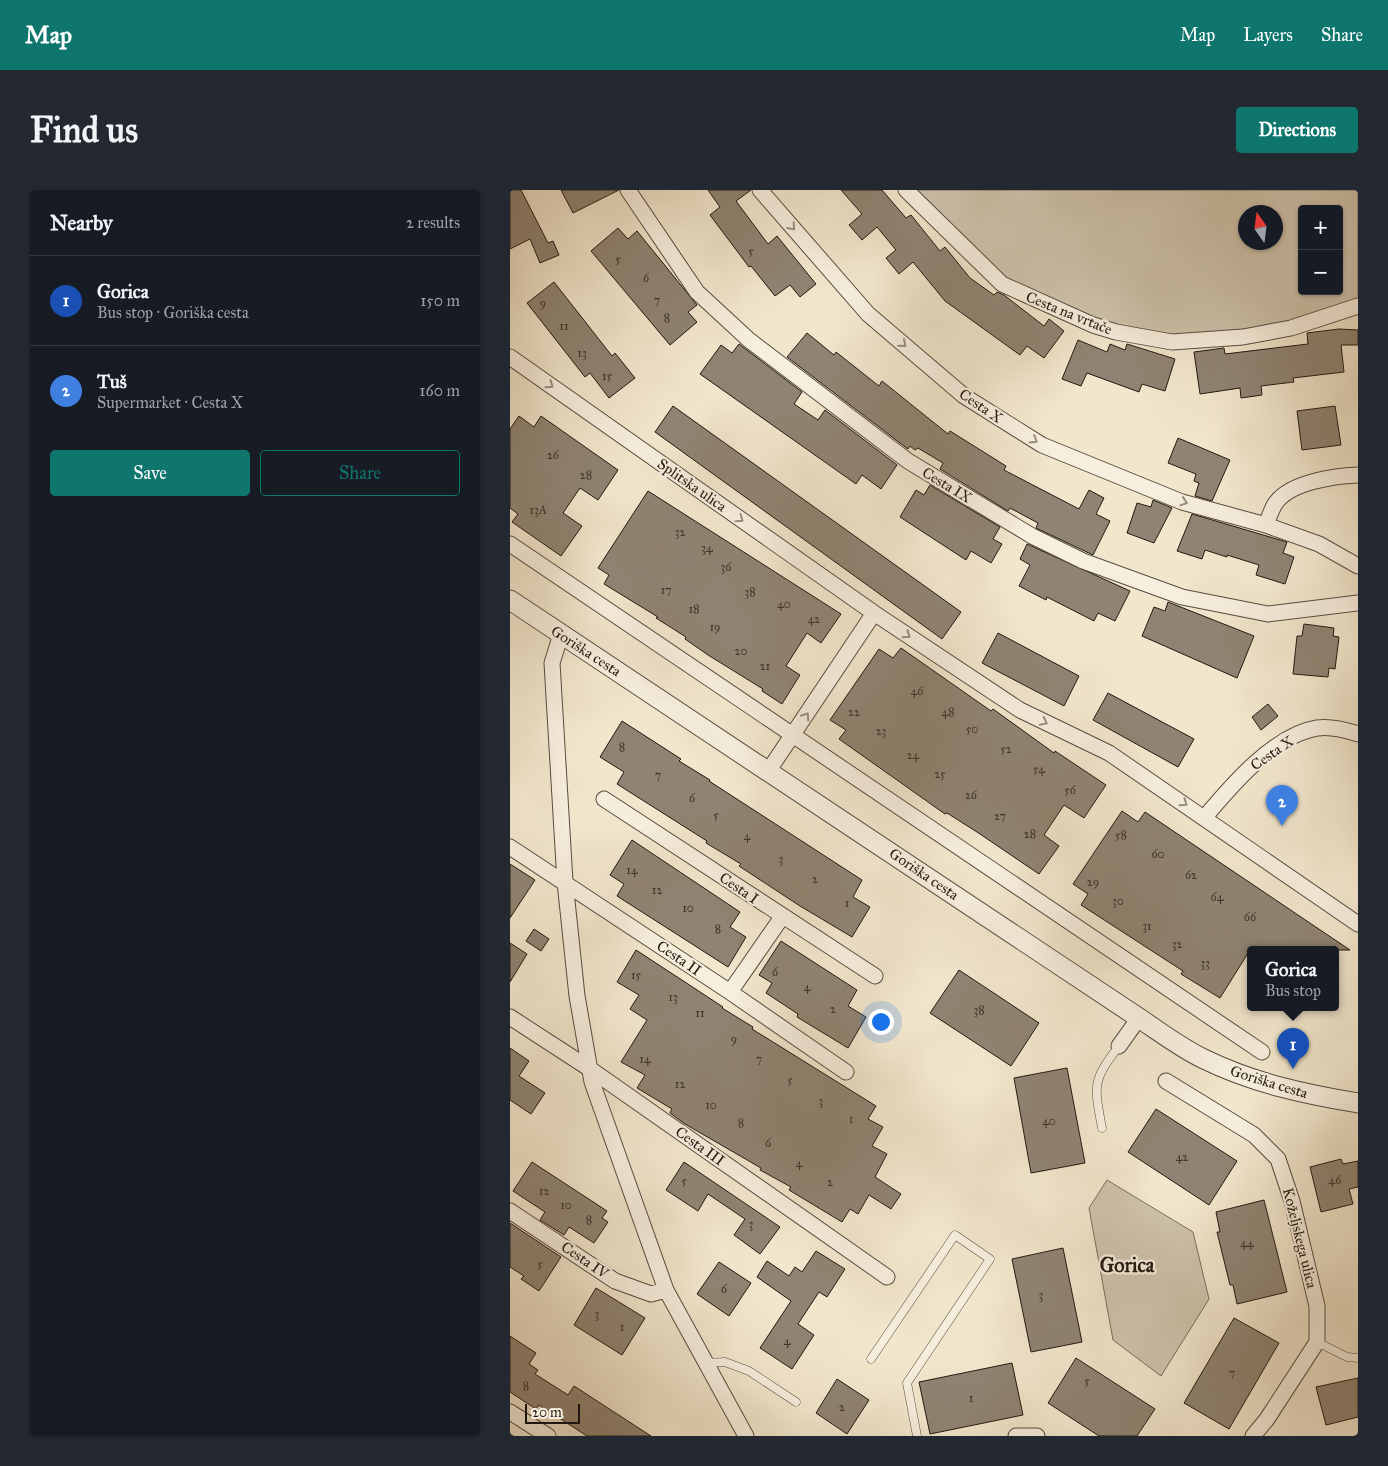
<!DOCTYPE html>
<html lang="en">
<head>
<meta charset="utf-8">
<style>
	body { margin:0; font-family:"IM FELL Great Primer",serif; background:#242831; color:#f1f3f6 }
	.controls { position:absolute; right:15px; top:15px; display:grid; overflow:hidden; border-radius:5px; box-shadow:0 1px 4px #0004 }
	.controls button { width:45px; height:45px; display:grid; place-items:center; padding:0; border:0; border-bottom:1px solid #363941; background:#171b24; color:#f1f3f6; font:25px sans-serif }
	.compass { position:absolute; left:728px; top:15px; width:45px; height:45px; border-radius:50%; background:#171b24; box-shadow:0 1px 4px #0004; rotate:346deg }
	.scale { position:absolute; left:15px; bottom:12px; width:55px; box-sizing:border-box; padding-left:5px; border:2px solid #231811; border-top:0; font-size:14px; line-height:18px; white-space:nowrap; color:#231811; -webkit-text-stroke:4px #f7efde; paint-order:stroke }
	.you { position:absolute; left:370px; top:831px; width:18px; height:18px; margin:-12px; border:4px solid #fff; border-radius:50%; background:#1a73e8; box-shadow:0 0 0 8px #1a73e833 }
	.badge { display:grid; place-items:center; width:32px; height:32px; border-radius:50%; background:#0f766e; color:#fff; font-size:16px; font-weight:700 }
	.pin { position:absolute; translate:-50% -41px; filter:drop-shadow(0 1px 2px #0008) }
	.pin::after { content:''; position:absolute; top:26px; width:18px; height:15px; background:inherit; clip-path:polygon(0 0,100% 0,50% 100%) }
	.popup { position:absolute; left:737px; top:756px; width:92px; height:65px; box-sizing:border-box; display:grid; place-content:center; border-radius:5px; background:#171b24; filter:drop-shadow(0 1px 4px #0005); font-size:16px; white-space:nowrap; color:#9ea1a6 }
	.popup b { font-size:19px; color:#f1f3f6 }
	.popup::after { content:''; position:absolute; left:50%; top:100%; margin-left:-10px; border:10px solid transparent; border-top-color:#171b24 }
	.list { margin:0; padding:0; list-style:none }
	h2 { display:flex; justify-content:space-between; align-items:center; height:65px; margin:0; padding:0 20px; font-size:21px }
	h2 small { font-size:16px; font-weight:400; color:#9ea1a6 }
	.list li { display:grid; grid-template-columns:32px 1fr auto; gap:15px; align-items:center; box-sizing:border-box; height:90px; padding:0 20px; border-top:1px solid #363941 }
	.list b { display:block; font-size:19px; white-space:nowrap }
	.list p { margin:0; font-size:16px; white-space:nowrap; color:#9ea1a6 }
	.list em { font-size:16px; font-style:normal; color:#9ea1a6 }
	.actions { display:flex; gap:10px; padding:15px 20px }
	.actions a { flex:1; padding:11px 0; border:1px solid #0f766e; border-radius:5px; text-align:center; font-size:18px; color:#0f766e }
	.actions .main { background:#0f766e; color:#fff }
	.map { position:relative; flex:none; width:848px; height:1246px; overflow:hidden; border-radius:5px }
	header { display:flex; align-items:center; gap:30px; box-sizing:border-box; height:70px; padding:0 25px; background:#0f766e; color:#fff }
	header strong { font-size:24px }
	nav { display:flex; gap:28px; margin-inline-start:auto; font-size:18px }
	.intro { display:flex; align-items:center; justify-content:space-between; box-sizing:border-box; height:120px; padding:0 30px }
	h1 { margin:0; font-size:35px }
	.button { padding:12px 22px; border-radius:5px; background:#0f766e; color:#fff; font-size:18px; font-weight:700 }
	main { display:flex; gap:30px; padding:0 30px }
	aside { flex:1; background:#171b24; border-radius:5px; box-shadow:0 1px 4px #0004 }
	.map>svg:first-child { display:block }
	.green { fill:#cfc4ad; stroke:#796e5f; fill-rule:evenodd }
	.building { fill:#8f8473; stroke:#231811 }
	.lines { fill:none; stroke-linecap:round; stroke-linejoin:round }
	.service-casing { stroke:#574c40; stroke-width:9 }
	.minor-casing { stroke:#574c40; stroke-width:17 }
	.tertiary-casing { stroke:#574c40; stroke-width:21 }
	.service { stroke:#f7efde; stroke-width:8 }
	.minor { stroke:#f7efde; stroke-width:15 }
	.tertiary { stroke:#f7efde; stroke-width:19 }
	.oneway { stroke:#988e82 }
	.labels { text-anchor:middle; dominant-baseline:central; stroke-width:4.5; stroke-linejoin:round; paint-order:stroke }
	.number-label { font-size:12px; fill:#3e332a }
	.street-label { font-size:15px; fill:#231811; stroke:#f7efde }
	.district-label { font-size:20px; font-weight:bold; fill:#231811; stroke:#f7efde }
</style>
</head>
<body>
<header>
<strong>Map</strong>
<nav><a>Map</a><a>Layers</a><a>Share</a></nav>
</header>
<div class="intro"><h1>Find us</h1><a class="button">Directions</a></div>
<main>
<aside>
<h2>Nearby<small>2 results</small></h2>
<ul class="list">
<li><span class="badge" style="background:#1a4fb4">1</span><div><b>Gorica</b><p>Bus stop · Goriška cesta</p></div><em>150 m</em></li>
<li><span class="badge" style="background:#3f7fe0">2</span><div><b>Tuš</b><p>Supermarket · Cesta X</p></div><em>160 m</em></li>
</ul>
<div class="actions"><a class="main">Save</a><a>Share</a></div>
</aside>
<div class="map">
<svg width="848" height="1246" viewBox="0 0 848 1246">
	<rect width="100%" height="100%" fill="#f2e7cd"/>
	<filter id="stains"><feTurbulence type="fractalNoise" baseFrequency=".004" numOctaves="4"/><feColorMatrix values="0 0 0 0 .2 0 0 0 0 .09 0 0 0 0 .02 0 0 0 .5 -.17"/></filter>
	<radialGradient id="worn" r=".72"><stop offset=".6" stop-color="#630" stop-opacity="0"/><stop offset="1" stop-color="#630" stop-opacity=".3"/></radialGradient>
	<path class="green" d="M403,0H848V110L770,137L656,147L595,136L493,89ZM792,19H829V101H792ZM736,22H766V52H736Z
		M597,990L683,1042L699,1109L651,1186L603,1150L579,1018Z"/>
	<path class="building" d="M0,0H11L38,53L43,51L49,65L30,73L20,49L0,59Z
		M51,0H109L63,23Z
		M198,0H241L226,11L258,54L267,46L306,94L290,107L280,95L265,106L241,76L239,77L200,25L210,17Z
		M331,0H372L396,28L401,25L430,61L435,57L460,88L484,105L487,102L494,105L534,136L539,129L554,141L534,168L517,156L510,165L435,111L403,72L389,84L376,68L386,60L367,37L352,50L339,35L352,24Z
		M108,38L118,49L127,41L187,115L178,122L187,132L160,155L81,61Z
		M44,92L102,166L105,163L125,188L99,208L80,183L75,187L17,113Z
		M829,139L848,140V155H831L834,182L783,188L784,192L751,196L752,205L731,208L730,198L690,204L684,162L714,158L715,164L798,154L797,143Z
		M297,143L324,165L326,162L369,196L372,191L438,244L440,241L496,276L494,280L569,319L579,300L594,308L586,324L600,331L583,365L526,338L528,333L500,318L498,321L430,279L433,273L408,258L405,260L400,256L398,259L277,167Z
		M568,150L597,162L600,154L615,160L617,154L665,169L655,201L632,194L629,202L577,183L571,196L552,189Z
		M229,154L292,202L284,214L308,230L315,220L387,275L371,299L352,285L346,294L190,184L211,155L222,163Z
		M163,216L451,422L432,449L145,242Z
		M825,216L831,255L792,260L787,221Z
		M9,226L24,237L31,226L108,280L88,310L70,298L53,323L72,336L51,366L2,332L8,324L0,318V239Z
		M668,248L720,270L702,311L685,306L689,293L684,291L686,284L658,273Z
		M420,295L490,337L483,349L492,354L481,373L461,361L456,370L390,327L406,300L414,305Z
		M138,301L331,424L311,453L297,443L276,476L290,485L272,514L252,501L253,499L198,465L175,449L176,447L146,428L148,427L94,394L99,385L88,378Z
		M643,310L662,318L644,353L617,343L627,313L641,317Z
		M682,324L777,352L773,363L784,367L775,394L746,385L749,375L717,365V367L695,360L692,369L667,361Z
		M517,354L620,401L605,431L588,423L584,431L537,407L536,410L509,396L520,375L510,369Z
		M658,412L744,446L727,488L632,446L644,417L655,421Z
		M794,434L824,438L823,446L829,447L825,479L819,478L818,487L783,484L787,446H792Z
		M488,443L569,486L554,516L472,473Z
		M391,458L481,521L483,519L544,563L545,561L596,595L574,628L554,615L534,645L549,656L529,684L467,642L437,623L435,624L329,549L336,540L320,530L369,459L383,468Z
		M598,503L684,549L668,577L583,530Z
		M758,514L768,526L751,540L742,527Z
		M112,531L171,569L169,571L200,590L199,591L352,690L343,707L360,717L342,747L290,716L229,676L231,674L196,653L197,651L107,594L114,582L90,567Z
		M612,621L628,632L635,622L840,760H740L710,808L671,784L673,781L571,715L578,704L563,694Z
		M122,650L230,722L220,737L236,747L218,777L107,706L114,694L100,685Z
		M0,674L25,690L0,728Z
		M24,739L39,749L31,761L16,751Z
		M271,751L347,800L338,816L356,827L338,858L287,827L288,824L256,803L262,793L249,785Z
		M0,753L17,764L0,792Z
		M126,760L213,817L212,818L243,837L242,839L366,916L358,929L373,937L362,956L377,964L365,987L391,1004L381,1019L359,1005L348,1024L340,1019L332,1032L279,1000L281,997L250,980L251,978L175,934L160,923L162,919L127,898L135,885L111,872L137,830L120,819L129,805L107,792Z
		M449,780L529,833L501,876L420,823Z
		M0,858L19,871L9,886L35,903L21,924L0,910Z
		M557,878L575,973L521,983L504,888Z
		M646,919L727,971L699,1015L618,962Z
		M831,969L833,974L848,971V997L839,999L843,1014L811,1022L800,977Z
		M22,972L97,1021L92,1028L98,1032L84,1053L59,1037L54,1045L30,1030L35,1022L3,1001Z
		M174,972L270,1037L250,1064L224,1045L235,1029L198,1004L188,1021L156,1000Z
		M754,1010L777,1102L727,1114L723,1095H720L707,1042H710L706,1022Z
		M0,1033L51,1067L29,1101L11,1089L14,1086L0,1077Z
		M553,1058L572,1152L521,1162L502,1069Z
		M306,1061L335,1079L317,1107L309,1102L288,1134L304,1145L282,1179L250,1158L281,1111L247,1087L257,1071L279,1086L285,1077L292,1082Z
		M209,1072L241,1093L219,1126L187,1104Z
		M86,1098L135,1128L112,1165L64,1135Z
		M724,1128L769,1153L719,1239L674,1213Z
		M0,1146L26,1163L19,1174L28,1180L25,1184L58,1205L64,1196L141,1246H77L29,1215L26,1219L0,1202Z
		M566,1168L645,1219L627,1246H589L538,1213Z
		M502,1173L513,1225L420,1244L409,1192Z
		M848,1188V1227L816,1235L806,1197Z
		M327,1189L359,1210L337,1244L306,1223Z"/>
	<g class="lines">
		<defs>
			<path id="service" d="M592,938C584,895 582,891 609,856
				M807,1152L837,1167L848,1168
				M361,1169L445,1045L480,1069L397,1193L407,1246
				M195,1173L215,1172L239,1181L286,1212"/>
			<path id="minor" d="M118,0L187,102L239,150L398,271L522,346L573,371L672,407L758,424L848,413
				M250,0L358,124L454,206L532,255L672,312L756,335L809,354L848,376
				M396,0L492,94L583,135L606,142L662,152L733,147L781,138L848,116
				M0,167L364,423
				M756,335C759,328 761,320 765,314C779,292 825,286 848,285
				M0,354L752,862
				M51,444L42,473L55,692L67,806L82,892L156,1100L236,1246
				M259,580L364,423L510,520L599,563L848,734
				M94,609L365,786
				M695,627C721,596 764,545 807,538C820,536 836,540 848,544
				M0,657L220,802L336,882
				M220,802L272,727
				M0,827L80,879L377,1087
				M609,856L629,828
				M656,891L744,945L768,969L782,1011L807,1116V1152L757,1229L743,1246
				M0,1021L105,1091L141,1104L156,1100
				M0,1222L38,1246
				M506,1246H527"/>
			<path id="tertiary" d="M0,410L629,828C650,842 671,858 694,869C743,893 794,904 848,913"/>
		</defs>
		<use href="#service" class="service-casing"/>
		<use href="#minor" class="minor-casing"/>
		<use href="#tertiary" class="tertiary-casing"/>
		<use href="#service" class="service"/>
		<use href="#minor" class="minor"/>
		<use href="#tertiary" class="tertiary"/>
	</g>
	<defs><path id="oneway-chevron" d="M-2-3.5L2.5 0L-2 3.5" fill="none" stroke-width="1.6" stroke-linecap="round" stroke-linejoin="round" transform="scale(1.25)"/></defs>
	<g class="oneway">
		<use href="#oneway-chevron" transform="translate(282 37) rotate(49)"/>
		<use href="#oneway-chevron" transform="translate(393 154) rotate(41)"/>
		<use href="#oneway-chevron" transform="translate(40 195) rotate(35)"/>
		<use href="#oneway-chevron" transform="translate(524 250) rotate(32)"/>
		<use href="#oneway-chevron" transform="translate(674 312) rotate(18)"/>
		<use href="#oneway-chevron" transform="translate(230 329) rotate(35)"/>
		<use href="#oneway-chevron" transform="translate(397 445) rotate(34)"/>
		<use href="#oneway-chevron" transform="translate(296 526) rotate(-56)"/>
		<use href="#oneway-chevron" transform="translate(534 532) rotate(26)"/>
		<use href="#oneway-chevron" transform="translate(674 613) rotate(34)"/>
	</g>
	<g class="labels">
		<g class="number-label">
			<text x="241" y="61">5</text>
			<text x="108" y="69">5</text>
			<text x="136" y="88">6</text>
			<text x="147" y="110">7</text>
			<text x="33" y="113">9</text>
			<text x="157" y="128">8</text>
			<text x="54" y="136">11</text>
			<text x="72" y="163">13</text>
			<text x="97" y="186">15</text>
			<text x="43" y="265">26</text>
			<text x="76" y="285">28</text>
			<text x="28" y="320">13A</text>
			<text x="170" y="342">32</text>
			<text x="197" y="358">34</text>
			<text x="216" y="377">36</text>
			<text x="156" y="400">17</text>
			<text x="240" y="402">38</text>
			<text x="274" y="414">40</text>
			<text x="184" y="419">18</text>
			<text x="304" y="429">42</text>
			<text x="205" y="437">19</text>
			<text x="231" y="461">20</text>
			<text x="255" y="476">21</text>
			<text x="407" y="501">46</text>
			<text x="344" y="522">22</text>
			<text x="438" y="522">48</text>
			<text x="462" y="539">50</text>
			<text x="371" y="541">23</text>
			<text x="112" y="557">8</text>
			<text x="496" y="559">52</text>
			<text x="403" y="565">24</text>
			<text x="529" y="579">54</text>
			<text x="430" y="584">25</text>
			<text x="148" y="585">7</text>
			<text x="560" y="600">56</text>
			<text x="461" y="605">26</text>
			<text x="182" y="608">6</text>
			<text x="206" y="625">5</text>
			<text x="490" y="626">27</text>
			<text x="520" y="644">28</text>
			<text x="611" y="645">58</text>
			<text x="237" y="646">4</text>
			<text x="648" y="664">60</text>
			<text x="271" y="669">3</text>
			<text x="122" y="680">14</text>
			<text x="681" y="685">62</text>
			<text x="305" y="689">2</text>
			<text x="583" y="692">29</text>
			<text x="147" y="700">12</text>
			<text x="707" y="707">64</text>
			<text x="608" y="711">30</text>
			<text x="337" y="713">1</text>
			<text x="178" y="718">10</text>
			<text x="740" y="727">66</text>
			<text x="637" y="736">31</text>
			<text x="208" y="739">8</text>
			<text x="667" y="754">32</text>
			<text x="695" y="773">33</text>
			<text x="265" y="782">6</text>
			<text x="126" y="785">15</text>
			<text x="297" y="797">4</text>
			<text x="163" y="807">13</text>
			<text x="323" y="819">2</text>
			<text x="469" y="820">38</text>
			<text x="190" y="823">11</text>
			<text x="224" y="849">9</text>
			<text x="135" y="869">14</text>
			<text x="249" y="869">7</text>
			<text x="280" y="890">5</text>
			<text x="170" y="894">12</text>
			<text x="311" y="911">3</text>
			<text x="201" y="915">10</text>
			<text x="341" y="929">1</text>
			<text x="539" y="931">40</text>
			<text x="231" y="933">8</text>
			<text x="258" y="953">6</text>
			<text x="672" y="967">42</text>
			<text x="289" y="973">4</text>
			<text x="825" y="990">46</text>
			<text x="174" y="991">5</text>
			<text x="320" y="992">2</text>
			<text x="34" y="1001">12</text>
			<text x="56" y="1015">10</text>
			<text x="79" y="1030">8</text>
			<text x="241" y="1034">3</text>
			<text x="737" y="1053">44</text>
			<text x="30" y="1074">5</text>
			<text x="214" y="1099">6</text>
			<text x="531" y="1105">3</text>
			<text x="87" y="1124">3</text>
			<text x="112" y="1137">1</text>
			<text x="277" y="1151">4</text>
			<text x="722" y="1183">7</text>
			<text x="577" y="1191">5</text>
			<text x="16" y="1196">8</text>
			<text x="461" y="1208">1</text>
			<text x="332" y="1217">2</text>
		</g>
		<g class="street-label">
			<text transform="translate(559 123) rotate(22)">Cesta na vrtače</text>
			<text transform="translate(471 216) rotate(34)">Cesta X</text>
			<text transform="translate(182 295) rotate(35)">Splitska ulica</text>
			<text transform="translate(437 295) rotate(31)">Cesta IX</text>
			<text transform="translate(76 461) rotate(33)">Goriška cesta</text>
			<text transform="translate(762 563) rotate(-35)">Cesta X</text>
			<text transform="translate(414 684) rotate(34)">Goriška cesta</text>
			<text transform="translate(229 698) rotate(34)">Cesta I</text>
			<text transform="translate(169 768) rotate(34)">Cesta II</text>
			<text transform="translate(759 892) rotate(17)">Goriška cesta</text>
			<text transform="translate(190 956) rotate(35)">Cesta III</text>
			<text transform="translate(790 1048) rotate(76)">Koželjskega ulica</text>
			<text transform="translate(75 1070) rotate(34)">Cesta IV</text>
		</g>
		<g class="district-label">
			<text x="617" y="1075">Gorica</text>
		</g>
	</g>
	<rect width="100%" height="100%" filter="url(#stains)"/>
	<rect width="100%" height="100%" fill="url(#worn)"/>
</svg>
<div class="controls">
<button>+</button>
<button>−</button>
</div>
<svg class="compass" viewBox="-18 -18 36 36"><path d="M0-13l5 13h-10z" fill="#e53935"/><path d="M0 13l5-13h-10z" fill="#9ea1a6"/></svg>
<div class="scale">20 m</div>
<div class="you"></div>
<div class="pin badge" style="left:783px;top:879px;background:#1a4fb4">1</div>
<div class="popup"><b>Gorica</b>Bus stop</div>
<div class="pin badge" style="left:772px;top:636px;background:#3f7fe0">2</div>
</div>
</main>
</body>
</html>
